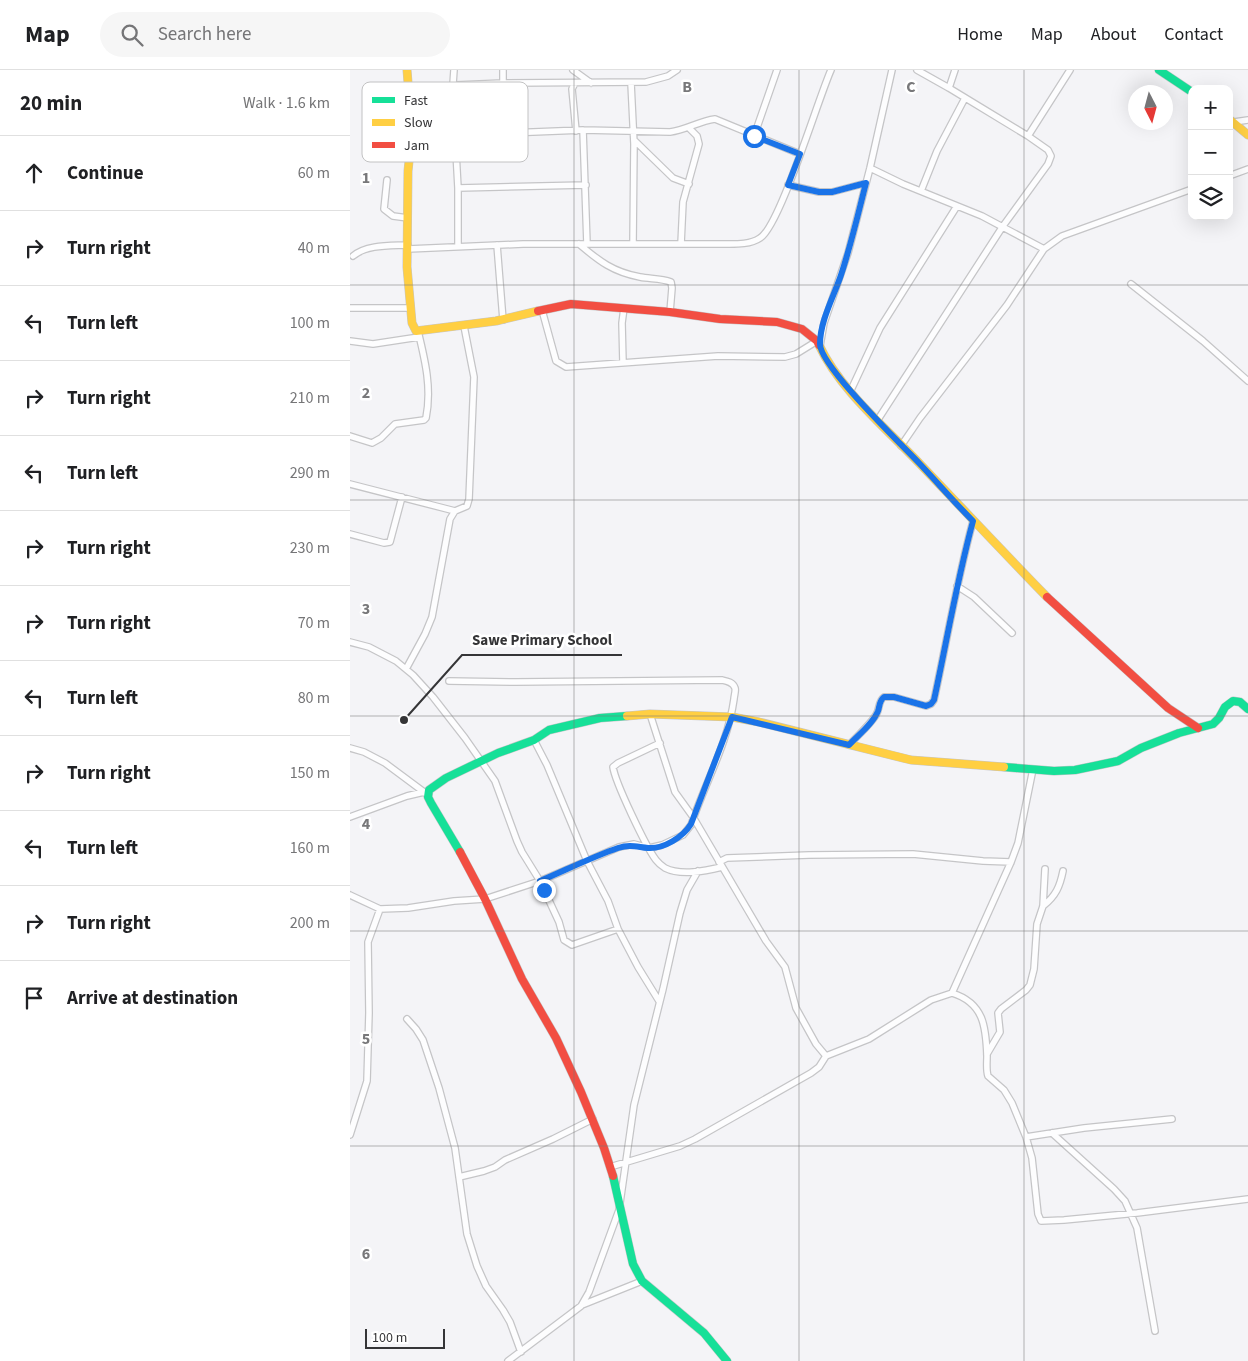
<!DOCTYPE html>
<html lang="en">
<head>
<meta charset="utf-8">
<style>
	body { margin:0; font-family:"Source Sans 3",sans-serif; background:#f6f6f6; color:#202124 }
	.controls { position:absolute; right:15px; top:15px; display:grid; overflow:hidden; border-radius:10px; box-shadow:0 5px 20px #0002 }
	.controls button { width:45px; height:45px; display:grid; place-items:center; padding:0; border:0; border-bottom:1px solid #e0e0e0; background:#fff; color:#202124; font:25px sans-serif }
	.compass { position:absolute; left:778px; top:15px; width:45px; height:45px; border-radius:50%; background:#fff; box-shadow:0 5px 20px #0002; rotate:174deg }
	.scale { position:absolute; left:15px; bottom:12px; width:80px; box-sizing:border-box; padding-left:5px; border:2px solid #353537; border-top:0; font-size:14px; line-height:18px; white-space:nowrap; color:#353537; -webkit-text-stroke:4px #fff; paint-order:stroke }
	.stop { position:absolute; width:15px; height:15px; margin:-11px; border:4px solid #1a73e8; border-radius:50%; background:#fff }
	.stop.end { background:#1a73e8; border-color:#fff; box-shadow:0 1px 5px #0008 }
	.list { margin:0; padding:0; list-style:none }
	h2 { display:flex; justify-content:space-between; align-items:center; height:65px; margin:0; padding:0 20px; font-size:21px }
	h2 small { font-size:16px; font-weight:400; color:#757577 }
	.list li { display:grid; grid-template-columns:32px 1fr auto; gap:15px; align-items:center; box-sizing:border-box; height:75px; padding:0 20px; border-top:1px solid #e0e0e0 }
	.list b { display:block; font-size:19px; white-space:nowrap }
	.list em { font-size:16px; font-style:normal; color:#757577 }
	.icon { flex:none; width:28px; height:28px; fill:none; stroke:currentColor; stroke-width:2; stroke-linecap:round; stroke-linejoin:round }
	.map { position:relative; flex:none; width:898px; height:1291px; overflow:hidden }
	header { display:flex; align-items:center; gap:30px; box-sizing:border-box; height:70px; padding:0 25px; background:#fff; border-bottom:1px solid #e0e0e0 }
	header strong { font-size:24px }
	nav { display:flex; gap:28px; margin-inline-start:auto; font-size:18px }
	.search { width:350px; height:45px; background:#f6f6f6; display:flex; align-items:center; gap:12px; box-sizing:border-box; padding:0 18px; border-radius:28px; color:#757577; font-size:19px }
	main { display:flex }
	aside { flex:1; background:#fff }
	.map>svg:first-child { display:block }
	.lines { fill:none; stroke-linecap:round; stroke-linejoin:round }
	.street-casing { stroke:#c5c5c7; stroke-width:8 }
	.fast-casing { stroke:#c5c5c7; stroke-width:9 }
	.slow-casing { stroke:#c5c5c7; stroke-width:9 }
	.jam-casing { stroke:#c5c5c7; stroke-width:9 }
	.street { stroke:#fdfdfe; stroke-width:5.5 }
	.fast { stroke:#16e098; stroke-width:8 }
	.slow { stroke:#ffcf43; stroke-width:8 }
	.jam { stroke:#f24e42; stroke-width:8 }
	.route { stroke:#1a73e8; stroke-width:6 }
	.grid { fill:none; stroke:#78787a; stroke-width:1; stroke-opacity:0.55 }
	.key { fill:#fff; stroke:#c2c2c3; stroke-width:1 }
	.key-label { font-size:14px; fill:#353537 }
	.grid-label { font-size:16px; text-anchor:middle; font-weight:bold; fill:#78787a; stroke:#fff; stroke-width:5; stroke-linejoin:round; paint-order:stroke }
	.leader { fill:none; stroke:#353537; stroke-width:2 }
	.callout-dot { fill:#353537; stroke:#fff; stroke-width:2 }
	.callout-label { font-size:15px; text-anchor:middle; font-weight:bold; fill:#353537; stroke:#fff; stroke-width:5; stroke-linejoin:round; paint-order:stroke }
</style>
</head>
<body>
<header>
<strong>Map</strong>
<div class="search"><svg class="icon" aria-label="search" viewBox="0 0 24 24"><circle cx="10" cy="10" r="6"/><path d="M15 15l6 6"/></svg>Search here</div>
<nav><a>Home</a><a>Map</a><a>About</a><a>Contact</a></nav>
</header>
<main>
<aside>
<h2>20 min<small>Walk · 1.6 km</small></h2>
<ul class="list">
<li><svg class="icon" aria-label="ahead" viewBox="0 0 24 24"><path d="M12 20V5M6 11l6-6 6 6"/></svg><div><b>Continue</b></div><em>60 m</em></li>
<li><svg class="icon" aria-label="right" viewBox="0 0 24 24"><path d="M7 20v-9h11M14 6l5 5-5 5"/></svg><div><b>Turn right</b></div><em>40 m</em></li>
<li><svg class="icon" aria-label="left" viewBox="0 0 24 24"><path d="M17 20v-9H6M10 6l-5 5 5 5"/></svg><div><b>Turn left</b></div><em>100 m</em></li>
<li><svg class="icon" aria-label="right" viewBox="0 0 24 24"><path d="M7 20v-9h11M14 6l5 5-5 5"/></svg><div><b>Turn right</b></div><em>210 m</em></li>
<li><svg class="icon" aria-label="left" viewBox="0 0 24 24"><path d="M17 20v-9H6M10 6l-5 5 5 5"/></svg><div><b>Turn left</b></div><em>290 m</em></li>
<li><svg class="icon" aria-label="right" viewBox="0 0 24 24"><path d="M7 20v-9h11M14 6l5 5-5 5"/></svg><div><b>Turn right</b></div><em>230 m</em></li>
<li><svg class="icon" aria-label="right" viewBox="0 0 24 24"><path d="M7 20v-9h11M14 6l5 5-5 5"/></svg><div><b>Turn right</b></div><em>70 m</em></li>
<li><svg class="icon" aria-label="left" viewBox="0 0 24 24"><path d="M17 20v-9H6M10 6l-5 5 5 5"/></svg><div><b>Turn left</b></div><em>80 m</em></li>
<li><svg class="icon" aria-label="right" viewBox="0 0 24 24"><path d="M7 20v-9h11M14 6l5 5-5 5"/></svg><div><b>Turn right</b></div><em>150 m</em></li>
<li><svg class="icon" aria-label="left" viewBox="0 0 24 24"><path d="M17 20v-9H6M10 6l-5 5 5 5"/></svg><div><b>Turn left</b></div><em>160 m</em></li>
<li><svg class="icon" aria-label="right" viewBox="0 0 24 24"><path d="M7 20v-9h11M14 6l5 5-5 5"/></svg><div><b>Turn right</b></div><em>200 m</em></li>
<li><svg class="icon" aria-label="arrive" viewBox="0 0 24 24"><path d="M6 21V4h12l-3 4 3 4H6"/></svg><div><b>Arrive at destination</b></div></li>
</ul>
</aside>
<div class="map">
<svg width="898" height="1291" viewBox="0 0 898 1291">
	<rect width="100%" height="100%" fill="#f4f4f7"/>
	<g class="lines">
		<defs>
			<path id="street" d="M223,0L241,13
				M153,13V0
				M225,13L222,19L226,61
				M281,13L284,74L283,174
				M103,14L104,0
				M58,17L153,13L296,12L318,6L327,0
				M599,18L605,0
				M884,52L898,50
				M233,60L237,174
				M62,62L132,64L233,60L320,62C336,60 349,51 365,49L450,84
				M105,64L108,118V176
				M404,66L427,0
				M678,66L720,0
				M284,70L323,108L339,114
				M520,98L553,114L632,146L694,179
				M879,106L898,99
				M37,110L34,139L43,146L58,148
				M438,115L469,122H482L516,113
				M108,118L236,115
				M571,121L587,81L615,28
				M229,174C249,191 263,202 290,207C300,209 311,208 321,212L322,218L320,242
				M331,174L333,132L349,74L347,66L339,58
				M147,175L153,250
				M58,179L173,174H373C384,174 400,175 410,168C430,156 468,29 481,0
				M3,186C17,174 42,176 58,175
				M781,214L853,271L898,311
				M0,238H61
				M192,240L206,291L216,297L368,286L435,287L446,284L467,271
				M0,271L23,274L69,267
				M470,276L474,253L498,183L520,98L542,0
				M273,293L272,253L274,238
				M501,320L530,258L607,136
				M527,351L653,156L698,94L701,86L698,80L678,66L599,18L567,0
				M0,366L22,373L31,368L45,354L74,350L76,348C82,318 75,290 68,261
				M551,376L570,348L657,235L694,179L712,166L842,119
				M0,414L105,441
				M0,464L34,473L40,472L52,427
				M607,516L624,527L662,563
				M0,572L19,577L46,591L63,605L83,627L115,668L145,711L167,771L172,782L190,811L209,852L214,870L222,875L268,859
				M56,599L75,564L82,547L100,449L105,441L117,436L119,429L124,307L114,256
				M300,644L325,722L343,747L416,871L435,897L446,938L466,974L476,986
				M184,670L197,695L237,791L258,831L268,859L288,897L309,931
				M310,673L268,693L263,697C265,712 296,777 306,790C309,794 312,796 315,798C331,806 355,801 372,797
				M499,675C508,665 519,656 526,645C530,639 528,631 534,627H544L576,636L581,634L584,630C597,570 607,510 623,451
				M0,678L14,682L35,693L78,725
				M0,747L57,726L74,722
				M369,792L377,788L459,785L563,784L633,791L661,792
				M0,825L30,839L58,838L104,831L135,829L190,811L269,777L284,774L299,778L312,775L333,765L341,755C355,713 378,673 384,629C384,626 386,621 385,618C383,612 377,611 372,610L166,612L99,611
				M693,836C706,826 710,816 713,801
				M602,923L661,792L668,773L683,699
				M57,949L66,959L73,970L89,1018L105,1078L117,1164L127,1196L136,1216L153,1240L160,1252L171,1282
				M637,984L650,962L648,943L651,939L676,920L680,915L684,899L687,854L693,836L695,799
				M822,1049L734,1058L676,1067L682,1088L688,1144L691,1151L714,1150L787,1143L898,1129
				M702,1063L764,1119L775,1131L787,1158L805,1261
				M0,1065L17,1011L19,943L18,872L30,839
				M260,1097L330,1076L345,1069L461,1003L469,997L476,986L519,969L581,930L602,923C634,933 636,957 637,986C637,993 636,1000 638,1006L654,1020L662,1033L676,1067
				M109,1107L134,1101L145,1097L155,1090L203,1069L243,1049
				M232,1235L292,1211
				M158,1291L231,1236L239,1222L269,1140L284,1035L313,919L330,843L337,820L348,801"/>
			<path id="fast" d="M809,0L842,22
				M654,697L704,701L725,700L768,691L791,678L829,663L863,654L869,648L875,637L883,631L890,632L898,639
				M110,782L81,733L78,727L79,720L96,708L148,683L184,670L199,660L250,648L277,646
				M263,1106L283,1194L292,1211L354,1263L377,1291"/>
			<path id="slow" d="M57,0L62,62L58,101L57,197L62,253L66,261L146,251L188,241
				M879,49L898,65
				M469,275C490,320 536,358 570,394C612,438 654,483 697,527
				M277,646L300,644L382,647L409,652L561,690L654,697"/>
			<path id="jam" d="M188,241L221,234L320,242L370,249L427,252L452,259L467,271L469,275
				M697,527L818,638L848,658
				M110,782L135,829L172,909L206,968L231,1022L254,1078L263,1106"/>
		</defs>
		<use href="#street" class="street-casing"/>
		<use href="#fast" class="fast-casing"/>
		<use href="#slow" class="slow-casing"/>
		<use href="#jam" class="jam-casing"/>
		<use href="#street" class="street"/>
		<use href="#fast" class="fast"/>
		<use href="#slow" class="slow"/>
		<use href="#jam" class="jam"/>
	</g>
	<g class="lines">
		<path class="route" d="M194,820L190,811C216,800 242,787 268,778C280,774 287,777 298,778C314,779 333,767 341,754L382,647L499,675C508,665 523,654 528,641C530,635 529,631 534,627H544L576,636L581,634L584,630C597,570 607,510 623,451C604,432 587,412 569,393C550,373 470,296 470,274C470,251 484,226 491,205C501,175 508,144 516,113L482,122H469L438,115L450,84L404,66"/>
	</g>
	<path class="grid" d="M224,0V1291M449,0V1291M674,0V1291M0,215H898M0,430H898M0,646H898M0,861H898M0,1076H898"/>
	<rect x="12" y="12" width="166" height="80" rx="8" class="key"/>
	<rect x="22" y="27" width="23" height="6" fill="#16e098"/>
	<rect x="22" y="49" width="23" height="7" fill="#ffcf43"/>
	<rect x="22" y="72" width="23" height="6" fill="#f24e42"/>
	<g class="key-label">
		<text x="54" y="35">Fast</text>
		<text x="54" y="57">Slow</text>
		<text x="54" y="80">Jam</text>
	</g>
	<g class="grid-label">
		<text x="337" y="22">B</text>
		<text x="561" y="22">C</text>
		<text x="16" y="113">1</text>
		<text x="16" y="328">2</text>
		<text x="16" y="544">3</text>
		<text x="16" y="759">4</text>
		<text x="16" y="974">5</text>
		<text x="16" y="1189">6</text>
	</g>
	<path class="leader" d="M54 650L112 585H272"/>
	<circle class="callout-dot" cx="54" cy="650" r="5"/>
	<g class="callout-label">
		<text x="192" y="575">Sawe Primary School</text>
	</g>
</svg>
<div class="controls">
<button>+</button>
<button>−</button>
<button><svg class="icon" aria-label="layers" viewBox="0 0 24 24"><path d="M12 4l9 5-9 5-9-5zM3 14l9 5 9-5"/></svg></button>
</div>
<svg class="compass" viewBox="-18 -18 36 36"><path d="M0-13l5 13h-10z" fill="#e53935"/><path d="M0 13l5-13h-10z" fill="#757577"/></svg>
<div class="scale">100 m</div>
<div class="stop" style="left:404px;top:66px"></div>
<div class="stop end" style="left:194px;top:820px"></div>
</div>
</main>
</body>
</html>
